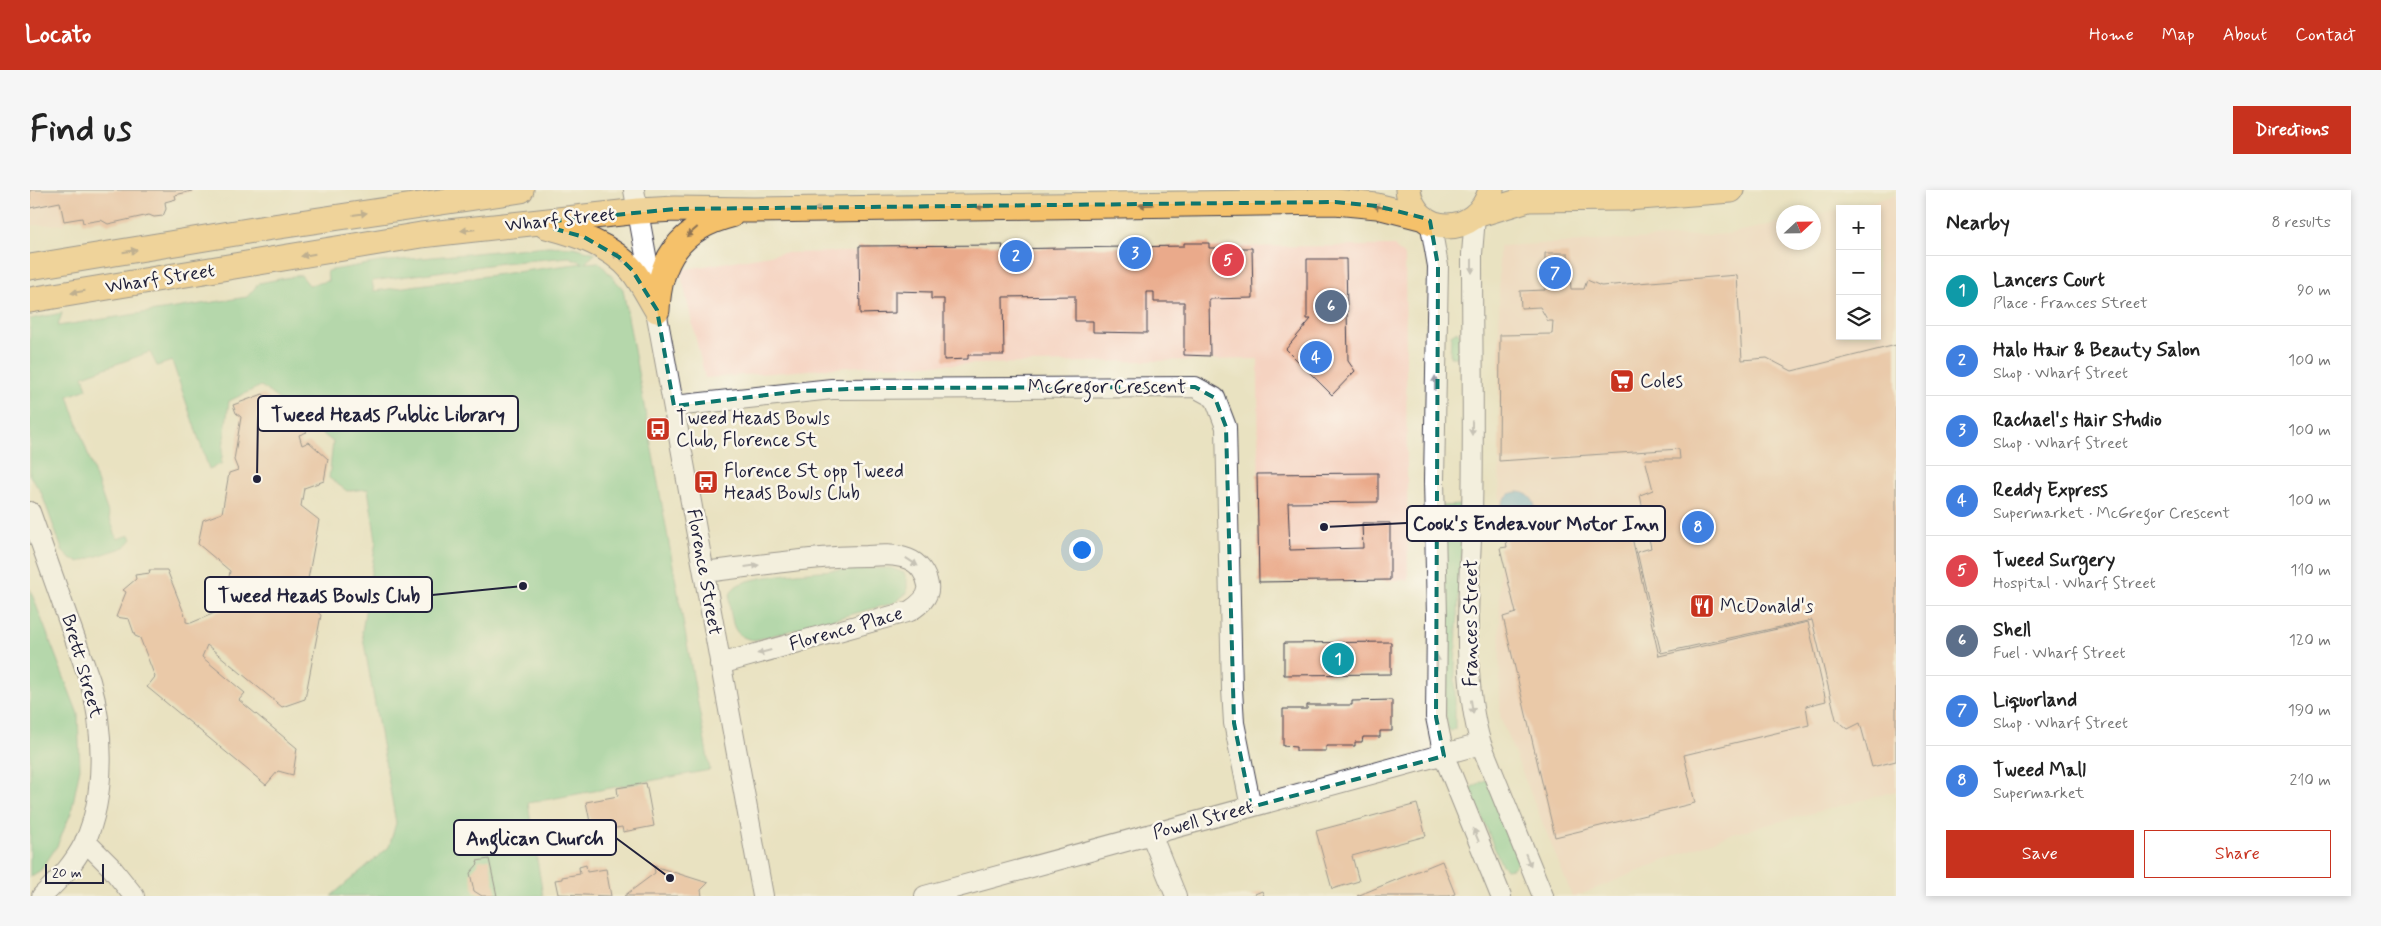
<!DOCTYPE html>
<html lang="en">
<head>
<meta charset="utf-8">
<style>
	body { margin:0; font-family:Mynerve,sans-serif; background:#f6f6f6; color:#222 }
	.controls { position:absolute; right:15px; top:15px; display:grid; overflow:hidden; border-radius:0px; box-shadow:0 2px 8px #0003 }
	.controls button { width:45px; height:45px; display:grid; place-items:center; padding:0; border:0; border-bottom:1px solid #e0e0e0; background:#fff; color:#222; font:25px sans-serif }
	.compass { position:absolute; left:1746px; top:15px; width:45px; height:45px; border-radius:50%; background:#fff; box-shadow:0 2px 8px #0003; rotate:68deg }
	.scale { position:absolute; left:15px; bottom:12px; width:59px; box-sizing:border-box; padding-left:5px; border:2px solid #22223b; border-top:0; font-size:14px; line-height:18px; white-space:nowrap; color:#22223b; -webkit-text-stroke:4px #fbf7ec; paint-order:stroke }
	.you { position:absolute; left:1051px; top:359px; width:18px; height:18px; margin:-12px; border:4px solid #fff; border-radius:50%; background:#1a73e8; box-shadow:0 0 0 8px #1a73e833 }
	.badge { display:grid; place-items:center; width:32px; height:32px; border-radius:50%; background:#c8321e; color:#fff; font-size:16px; font-weight:700 }
	.pin { position:absolute; translate:-50% -50%; border:2px solid #fff; box-shadow:0 1px 5px #0006 }
	.list { margin:0; padding:0; list-style:none }
	h2 { display:flex; justify-content:space-between; align-items:center; height:65px; margin:0; padding:0 20px; font-size:21px }
	h2 small { font-size:16px; font-weight:400; color:#767676 }
	.list li { display:grid; grid-template-columns:32px 1fr auto; gap:15px; align-items:center; box-sizing:border-box; height:70px; padding:0 20px; border-top:1px solid #e0e0e0 }
	.list b { display:block; font-size:19px; white-space:nowrap }
	.list p { margin:0; font-size:16px; white-space:nowrap; color:#767676 }
	.list em { font-size:16px; font-style:normal; color:#767676 }
	.actions { display:flex; gap:10px; padding:15px 20px }
	.actions a { flex:1; padding:11px 0; border:1px solid #c8321e; border-radius:0px; text-align:center; font-size:18px; color:#c8321e }
	.actions .main { background:#c8321e; color:#fff }
	.icon { flex:none; width:28px; height:28px; fill:none; stroke:currentColor; stroke-width:2; stroke-linecap:round; stroke-linejoin:round }
	.map { position:relative; flex:none; width:1866px; height:706px; overflow:hidden; border-radius:0px }
	header { display:flex; align-items:center; gap:30px; box-sizing:border-box; height:70px; padding:0 25px; background:#c8321e; color:#fff }
	header strong { font-size:24px }
	nav { display:flex; gap:28px; margin-inline-start:auto; font-size:18px }
	.intro { display:flex; align-items:center; justify-content:space-between; box-sizing:border-box; height:120px; padding:0 30px }
	h1 { margin:0; font-size:35px }
	.button { padding:12px 22px; border-radius:0px; background:#c8321e; color:#fff; font-size:18px; font-weight:700 }
	main { display:flex; gap:30px; padding:0 30px }
	aside { flex:1; background:#fff; border-radius:0px; box-shadow:0 2px 8px #0003 }
	.map>svg:first-child { display:block }
	.built { fill:#f5d3c1 }
	.green { fill:#74cb90; stroke:#4b7666; fill-rule:evenodd }
	.water { fill:#58a4d0; stroke:#3d6386 }
	.building { fill:#eaaa8b }
	.lines { fill:none; stroke-linecap:round; stroke-linejoin:round }
	.minor-casing { stroke:#403f4f; stroke-width:22 }
	.major-casing { stroke:#403f4f; stroke-width:27 }
	.minor { stroke:#fff; stroke-width:20 }
	.major { stroke:#f5c16b; stroke-width:25 }
	.oneway { fill:#8c7253 }
	.oneway2 { fill:#9c9ca7 }
	.marked { fill:none; stroke:#0f766e; stroke-width:4; stroke-dasharray:10 6; stroke-linejoin:round }
	.labels { text-anchor:middle; dominant-baseline:central; stroke-width:5; stroke-linejoin:round; paint-order:stroke }
	.street-label { font-size:19px; fill:#22223b; stroke:#fbf7ec }
	.poi-label { font-size:19px; fill:#22223b; stroke:#fbf7ec; text-anchor:start }
	.leader { fill:none; stroke:#22223b; stroke-width:2 }
	.callout-dot { fill:#22223b; stroke:#fbf7ec; stroke-width:2 }
	.callout { fill:#fbf7ec; stroke:#22223b; stroke-width:2 }
	.callout-label { font-size:20px; text-anchor:middle; font-weight:bold; fill:#22223b }
</style>
</head>
<body>
<header>
<strong>Locato</strong>
<nav><a>Home</a><a>Map</a><a>About</a><a>Contact</a></nav>
</header>
<div class="intro"><h1>Find us</h1><a class="button">Directions</a></div>
<main>
<div class="map">
<svg width="1866" height="706" viewBox="0 0 1866 706">
	<rect width="100%" height="100%" fill="#fbf7ec"/>
	<filter id="ink" filterUnits="userSpaceOnUse"><feTurbulence type="fractalNoise" baseFrequency=".02" numOctaves="2"/><feDisplacementMap in="SourceGraphic" scale="10" xChannelSelector="R" yChannelSelector="G"/><feConvolveMatrix kernelMatrix="1 2 1 2 8 2 1 2 1" color-interpolation-filters="sRGB"/></filter>
	<filter id="wash" filterUnits="userSpaceOnUse"><feTurbulence type="fractalNoise" baseFrequency=".0096" numOctaves="4" result="noise"/><feDisplacementMap in="SourceGraphic" scale="20" xChannelSelector="R" yChannelSelector="G"/><feGaussianBlur stdDeviation="1.12" result="paint"/><feColorMatrix in="noise" values="0 0 0 0 0 0 0 0 0 0 0 0 0 0 0 0 0 1.4 0 .05"/><feComposite in="paint" operator="in"/></filter>
	<g filter="url(#wash)">
		<rect width="100%" height="100%" fill="#e9e2c1"/>
		<path class="built" d="M0,0H27L35,34L0,35Z
			M1866,5V601L1695,646L1547,706H1542L1470,527L1469,56L1698,44L1753,32L1754,52H1784V25L1810,19V146H1847V19H1811Z
			M1364,56L1375,67L1378,390L1229,392L1228,169L830,176L675,188L650,80L752,63L1116,57Z"/>
		<path class="green" d="M518,56L543,57L566,63L555,73L569,72L593,99L680,580L498,613L513,706H301L359,657L366,633L332,442L346,351L338,299L317,301L299,288L303,252L231,196L199,211L191,274L179,279L142,171L127,176L120,162L53,186L57,199L38,206L87,349L100,345L102,349L95,357L49,372L40,369L33,362L11,302L0,286V129L32,123L28,136L217,107L229,93L271,85L279,95L298,91L297,81L350,72ZM539,67L553,73L344,101L342,91L472,73Z
			M1427,141L1430,145L1431,167H1420L1421,145Z
			M1430,315L1432,316L1433,332L1425,476V539L1421,541L1418,539L1414,515L1412,316Z
			M861,378L874,383L877,389V403L864,413L725,450C712,449 704,443 702,429C700,419 696,405 705,397C721,382 835,378 861,378Z
			M0,399L48,524L50,578L41,623L27,656L11,680L0,687Z
			M1455,590H1457L1489,672L1483,678L1476,679L1471,674L1440,598Z"/>
		<path class="water" d="M1471 319a17 17 0 1 1 34 0a17 17 0 1 1-34 0Z"/>
		<g id="blocks">
			<path class="building" d="M0,0H162V1L145,5L146,9L135,12L136,19L133,26L124,27L119,25L78,34L71,30L53,33L52,28L34,31L30,12L0,18Z
				M1154,53H1179V58H1222L1223,108L1179,109L1180,166L1154,165V112H1124V102H1117V143L1063,142V131H1045V106L973,107L974,165H938V169L914,170V109H901V102L865,101V123L830,124L829,56L973,55L972,59L1154,56Z
				M1515,63H1538L1541,99H1554L1557,90L1571,96L1707,85L1712,170L1737,168L1762,181L1866,155V571L1842,577L1830,533L1818,539L1806,529L1782,430L1631,463L1607,362L1621,358L1610,305L1623,300L1615,269H1650L1649,259L1469,271L1470,145L1522,144L1523,131H1518L1510,117L1491,118L1490,101L1515,100Z
				M1277,69H1316L1318,171L1325,181L1302,205L1256,159L1281,129H1277Z
				M233,204L277,242L269,245L272,255L279,252L298,269L294,291L274,298L271,316L289,330L274,411L291,425L275,509L252,517L177,455L172,467L215,503L209,510L267,558L263,585L248,581L236,595L117,497L125,487L110,448L105,446L99,429L86,427L96,402L93,400L106,389L105,385L120,383L119,380H137L156,428V432L161,433L194,419L200,381L168,354L173,330L192,323L199,283L208,280L204,270L211,227L206,223L203,215Z
				M1348,283V312L1258,313L1260,360L1333,358L1332,333H1360V390L1229,392L1227,284Z
				M1581,321L1585,333L1598,330L1629,466L1778,432L1796,511L1776,516L1779,535L1654,565L1665,613L1525,647L1473,427L1486,423L1470,358L1477,357L1475,345Z
				M1361,452V484L1254,485V453Z
				M1362,510V541H1350V547H1333L1332,552H1325V556H1296V561H1266V557L1253,556V519H1277V515H1322V511Z
				M616,593L624,636L593,642L592,637L562,642L556,612L588,606L587,598Z
				M1387,614L1396,646L1322,666L1329,691L1302,699L1286,641Z
				M459,669L467,706H452L444,701L440,683L448,674L447,671Z
				M1412,671L1425,704L1419,706H1327Z
				M556,675L557,682L576,679L581,706L528,704L525,690L532,689V687L550,684L549,677Z
				M624,676L678,693L671,700L672,706H594L625,683Z
				M1232,701L1234,706H1220Z"/>
		</g>
	</g>
	<g filter="url(#ink)">
		<use href="#blocks" fill-opacity="0" stroke="#403f4f" stroke-width="1"/>
		<g class="lines">
			<defs>
				<path id="minor" d="M604,0L733,706
					M1445,27L1442,64C1442,151 1444,237 1442,323C1440,395 1430,485 1451,554L1513,706
					M1400,31L1408,76L1404,290L1407,426L1406,527L1414,566L1471,706
					M644,216L802,199L1165,197L1185,208L1196,237L1202,499L1204,533L1221,617
					M0,322L60,491C74,538 76,606 55,652C44,674 29,690 12,706
					M674,382C728,376 782,366 837,366C851,365 865,364 878,369C889,373 896,384 898,395C900,407 889,415 880,421L690,474
					M1121,644L1146,706
					M55,651L80,676L104,706
					M895,706L1451,554"/>
				<path id="major" d="M1378,0C1385,47 1447,49 1461,0
					M1449,24L1498,9L1597,8L1701,0
					M516,36C547,44 581,55 602,80C612,92 619,107 627,120
					M0,77L236,38L491,0
					M0,110L391,45L609,21L645,19L724,20L1305,12L1347,16L1394,28
					M627,120C629,70 650,38 701,25"/>
			</defs>
			<use href="#minor" class="minor-casing"/>
			<use href="#major" class="major-casing"/>
			<use href="#minor" class="minor"/>
			<use href="#major" class="major"/>
		</g>
		<defs><path id="oneway-solid" d="M-6-.8H1V-3.2L6.5 0L1 3.2V.8H-6Z" transform="scale(1.25)"/></defs>
		<g class="oneway">
			<use href="#oneway-solid" transform="translate(1116 15) rotate(179)"/>
			<use href="#oneway-solid" transform="translate(953 17) rotate(179)"/>
			<use href="#oneway-solid" transform="translate(1350 17) rotate(-168)"/>
			<use href="#oneway-solid" transform="translate(791 19) rotate(179)"/>
			<use href="#oneway-solid" transform="translate(330 24) rotate(-8)"/>
			<use href="#oneway-solid" transform="translate(438 40) rotate(174)"/>
			<use href="#oneway-solid" transform="translate(662 42) rotate(139)"/>
			<use href="#oneway-solid" transform="translate(100 61) rotate(-9)"/>
			<use href="#oneway-solid" transform="translate(278 65) rotate(170)"/>
			<use href="#oneway-solid" transform="translate(588 67) rotate(-141)"/>
			<use href="#oneway-solid" transform="translate(48 102) rotate(171)"/>
		</g>
		<g class="oneway2">
			<use href="#oneway-solid" transform="translate(1442 76) rotate(90)"/>
			<use href="#oneway-solid" transform="translate(1405 193) rotate(-89)"/>
			<use href="#oneway-solid" transform="translate(1442 238) rotate(90)"/>
			<use href="#oneway-solid" transform="translate(882 372) rotate(34)"/>
			<use href="#oneway-solid" transform="translate(722 376) rotate(-7)"/>
			<use href="#oneway-solid" transform="translate(734 462) rotate(165)"/>
			<use href="#oneway-solid" transform="translate(1407 472) rotate(-89)"/>
			<use href="#oneway-solid" transform="translate(1442 517) rotate(82)"/>
			<use href="#oneway-solid" transform="translate(1446 645) rotate(-112)"/>
			<use href="#oneway-solid" transform="translate(1498 670) rotate(68)"/>
		</g>
	</g>
	<path d="M0 0H1866V706H0ZM1305,12L1347,16L1394,28L1400,31L1408,76L1406,527L1414,566L1221,617L1204,533L1196,237L1185,208L1165,197L846,198L771,201L644,216L627,120L602,80L589,67L554,47L504,33L645,19Z" fill="#e9e2c1" fill-opacity=".55" fill-rule="evenodd"/>
	<path class="marked" d="M1305,12L1347,16L1394,28L1400,31L1408,76L1406,527L1414,566L1221,617L1204,533L1196,237L1185,208L1165,197L846,198L771,201L644,216L627,120L602,80L589,67L554,47L504,33L645,19Z"/>
	<defs>
		<symbol id="supermarket-square" viewBox="-11 -11 22 22"><rect x="-9" y="-9" width="18" height="18" rx="4" fill="#c8321e" stroke="#fbf7ec"/><path d="M-6-5.5h2.5l.6 2H6L4.5 2H-2.5L-4.4-4H-6ZM-1.5 3.2a1.3 1.3 0 1 0 .1 0ZM3 3.2a1.3 1.3 0 1 0 .1 0Z" fill="#fff"/></symbol>
		<symbol id="bus-square" viewBox="-11 -11 22 22"><rect x="-9" y="-9" width="18" height="18" rx="4" fill="#c8321e" stroke="#fbf7ec"/><path d="M-5-6H5V4H4V6H2V4H-2V6H-4V4H-5ZM-3.5-4V0h7V-4ZM-3.5 1.2v1.5H-2V1.2ZM2 1.2v1.5H3.5V1.2Z" fill="#fff"/></symbol>
		<symbol id="restaurant-square" viewBox="-11 -11 22 22"><rect x="-9" y="-9" width="18" height="18" rx="4" fill="#c8321e" stroke="#fbf7ec"/><path d="M-5-6h1v4h1v-4h1v4h1v-4h1v5L-1.5 .5V6h-2V.5L-5-1ZM5-6V6H3V1.5H1.5Q1.5-4 5-6Z" fill="#fff"/></symbol>
	</defs>
	<g fill-rule="evenodd">
		<use href="#supermarket-square" x="1578" y="177" width="28" height="28"/>
		<use href="#bus-square" x="614" y="225" width="28" height="28"/>
		<use href="#bus-square" x="662" y="278" width="28" height="28"/>
		<use href="#restaurant-square" x="1658" y="402" width="28" height="28"/>
	</g>
	<g class="labels">
		<g class="street-label">
			<text transform="translate(530 30) rotate(-6)">Wharf Street</text>
			<text transform="translate(130 89) rotate(-9)">Wharf Street</text>
			<text x="1077" y="197">McGregor Crescent</text>
			<text transform="translate(674 382) rotate(80)">Florence Street</text>
			<text transform="translate(1441 433) rotate(-90)">Frances Street</text>
			<text transform="translate(816 439) rotate(-16)">Florence Place</text>
			<text transform="translate(52 476) rotate(74)">Brett Street</text>
			<text transform="translate(1173 630) rotate(-15)">Powell Street</text>
		</g>
		<g class="poi-label">
			<text x="1610" y="191">Coles</text>
			<text x="646" y="228">Tweed Heads Bowls<tspan x="646" dy="22">Club, Florence St</tspan></text>
			<text x="694" y="281">Florence St opp Tweed<tspan x="694" dy="22">Heads Bowls Club</tspan></text>
			<text x="1690" y="416">McDonald's</text>
		</g>
	</g>
	<path class="leader" d="M227 289L228 224M1294 337L1377 333M493 396L402 405M640 688L586 648"/>
	<g class="callout-dot">
		<circle cx="227" cy="289" r="5"/>
		<circle cx="1294" cy="337" r="5"/>
		<circle cx="493" cy="396" r="5"/>
		<circle cx="640" cy="688" r="5"/>
	</g>
	<g class="callout">
		<rect x="228" y="206" width="260" height="35" rx="5"/>
		<rect x="1377" y="316" width="258" height="35" rx="5"/>
		<rect x="175" y="387" width="227" height="35" rx="5"/>
		<rect x="424" y="630" width="162" height="35" rx="5"/>
	</g>
	<g class="callout-label">
		<text x="358" y="231">Tweed Heads Public Library</text>
		<text x="1506" y="340">Cook's Endeavour Motor Inn</text>
		<text x="289" y="412">Tweed Heads Bowls Club</text>
		<text x="505" y="655">Anglican Church</text>
	</g>
</svg>
<div class="controls">
<button>+</button>
<button>−</button>
<button><svg class="icon" aria-label="layers" viewBox="0 0 24 24"><path d="M12 4l9 5-9 5-9-5zM3 14l9 5 9-5"/></svg></button>
</div>
<svg class="compass" viewBox="-18 -18 36 36"><path d="M0-13l5 13h-10z" fill="#e53935"/><path d="M0 13l5-13h-10z" fill="#767676"/></svg>
<div class="scale">20 m</div>
<div class="you"></div>
<div class="pin badge" style="left:1308px;top:469px;background:#0f9aa8">1</div>
<div class="pin badge" style="left:986px;top:66px;background:#3f7fe0">2</div>
<div class="pin badge" style="left:1105px;top:63px;background:#3f7fe0">3</div>
<div class="pin badge" style="left:1286px;top:167px;background:#3f7fe0">4</div>
<div class="pin badge" style="left:1198px;top:70px;background:#e0444e">5</div>
<div class="pin badge" style="left:1301px;top:116px;background:#5c6f8a">6</div>
<div class="pin badge" style="left:1525px;top:83px;background:#3f7fe0">7</div>
<div class="pin badge" style="left:1668px;top:337px;background:#3f7fe0">8</div>
</div>
<aside>
<h2>Nearby<small>8 results</small></h2>
<ul class="list">
<li><span class="badge" style="background:#0f9aa8">1</span><div><b>Lancers Court</b><p>Place · Frances Street</p></div><em>90 m</em></li>
<li><span class="badge" style="background:#3f7fe0">2</span><div><b>Halo Hair &amp; Beauty Salon</b><p>Shop · Wharf Street</p></div><em>100 m</em></li>
<li><span class="badge" style="background:#3f7fe0">3</span><div><b>Rachael's Hair Studio</b><p>Shop · Wharf Street</p></div><em>100 m</em></li>
<li><span class="badge" style="background:#3f7fe0">4</span><div><b>Reddy Express</b><p>Supermarket · McGregor Crescent</p></div><em>100 m</em></li>
<li><span class="badge" style="background:#e0444e">5</span><div><b>Tweed Surgery</b><p>Hospital · Wharf Street</p></div><em>110 m</em></li>
<li><span class="badge" style="background:#5c6f8a">6</span><div><b>Shell</b><p>Fuel · Wharf Street</p></div><em>120 m</em></li>
<li><span class="badge" style="background:#3f7fe0">7</span><div><b>Liquorland</b><p>Shop · Wharf Street</p></div><em>190 m</em></li>
<li><span class="badge" style="background:#3f7fe0">8</span><div><b>Tweed Mall</b><p>Supermarket</p></div><em>210 m</em></li>
</ul>
<div class="actions"><a class="main">Save</a><a>Share</a></div>
</aside>
</main>
</body>
</html>
